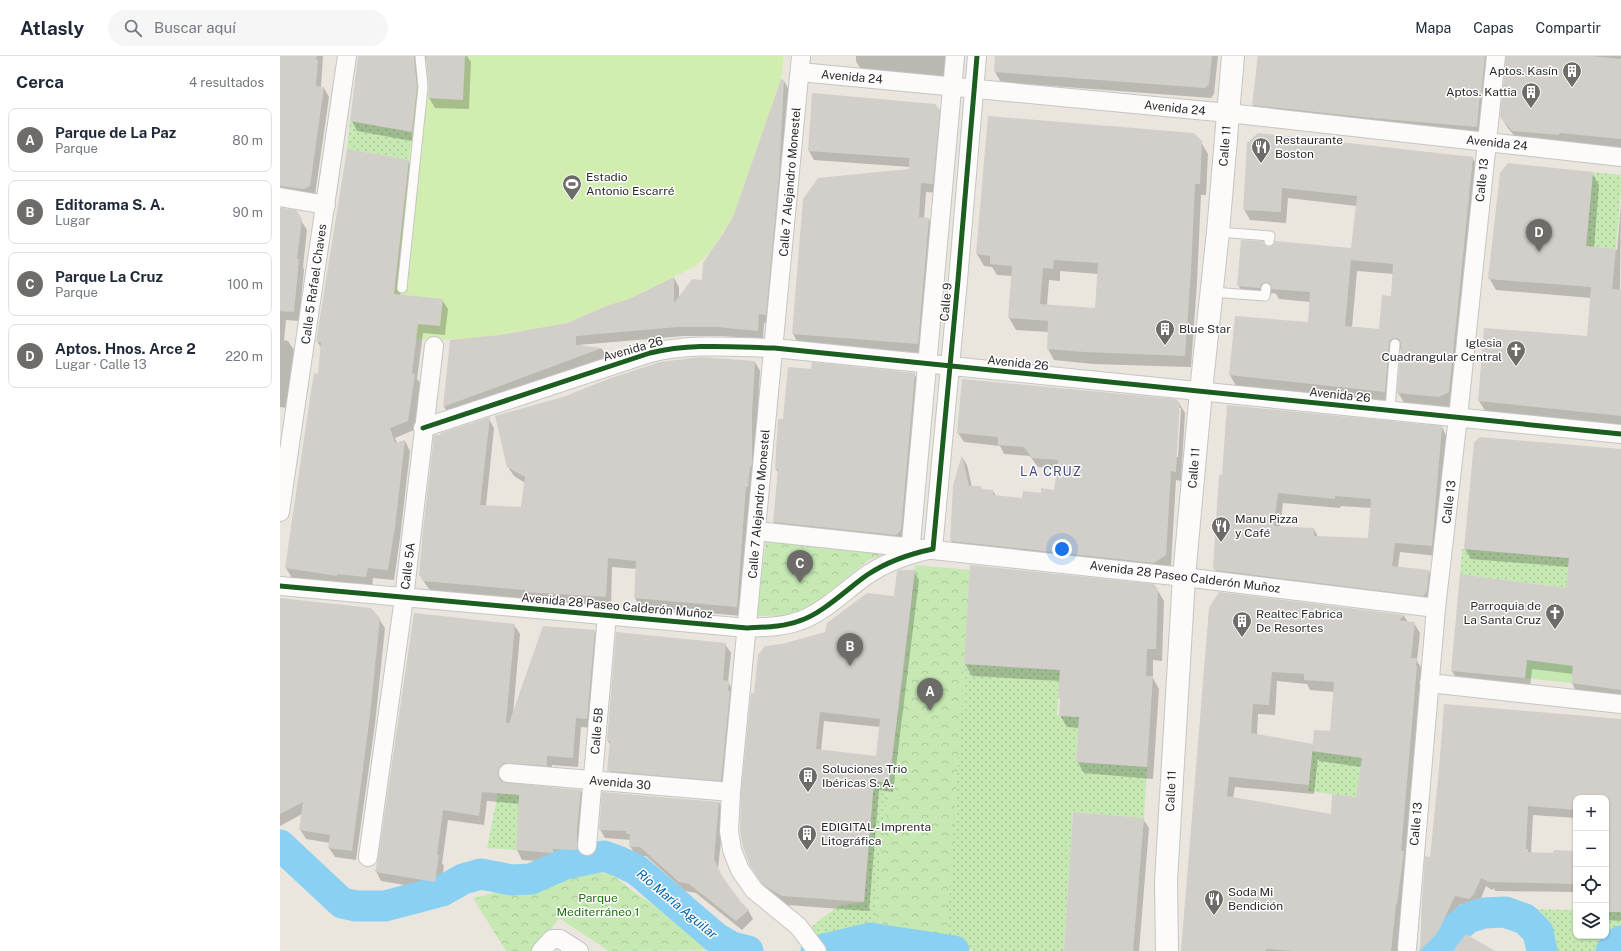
<!DOCTYPE html>
<html lang="es">
<head>
<meta charset="utf-8">
<style>
	body { margin:0; font-family:"Public Sans",sans-serif; background:#f6f6f7; color:#1f2937 }
	.controls { position:absolute; right:12px; bottom:12px; display:grid; overflow:hidden; border-radius:8px; box-shadow:0 1px 3px #0004 }
	.controls button { width:36px; height:36px; display:grid; place-items:center; padding:0; border:0; border-bottom:1px solid #e0e1e3; background:#fff; color:#1f2937; font:20px sans-serif }
	.you { position:absolute; left:782px; top:493px; width:14px; height:14px; margin:-10px; border:3px solid #fff; border-radius:50%; background:#1a73e8; box-shadow:0 0 0 6px #1a73e833 }
	.badge { display:grid; place-items:center; width:26px; height:26px; border-radius:50%; background:#6d6c69; color:#fff; font-size:13px; font-weight:700 }
	.pin { position:absolute; translate:-50% -33px; filter:drop-shadow(0 1px 2px #0008) }
	.pin::after { content:''; position:absolute; top:21px; width:14px; height:12px; background:inherit; clip-path:polygon(0 0,100% 0,50% 100%) }
	.list { margin:0; padding:0; list-style:none }
	h2 { display:flex; justify-content:space-between; align-items:center; height:52px; margin:0; padding:0 16px; font-size:17px }
	h2 small { font-size:13px; font-weight:400; color:#747a83 }
	.list li { display:grid; grid-template-columns:26px 1fr auto; gap:12px; align-items:center; box-sizing:border-box; height:64px; margin:0 8px 8px; padding:0 8px; border:1px solid #e0e1e3; border-radius:8px }
	.list b { display:block; font-size:15px; white-space:nowrap }
	.list p { margin:0; font-size:13px; white-space:nowrap; color:#747a83 }
	.list em { font-size:13px; font-style:normal; color:#747a83 }
	.icon { flex:none; width:22px; height:22px; fill:none; stroke:currentColor; stroke-width:2; stroke-linecap:round; stroke-linejoin:round }
	.map { position:relative; flex:none; width:1341px; height:895px; overflow:hidden }
	header { display:flex; align-items:center; gap:24px; box-sizing:border-box; height:56px; padding:0 20px; background:#fff; border-bottom:1px solid #e0e1e3 }
	header strong { font-size:19px }
	nav { display:flex; gap:22px; margin-inline-start:auto; font-size:14px }
	.search { width:280px; height:36px; background:#f6f6f7; display:flex; align-items:center; gap:10px; box-sizing:border-box; padding:0 14px; border-radius:22px; color:#747a83; font-size:15px }
	main { display:flex }
	aside { flex:1; background:#fff }
	.map>svg:first-child { display:block }
	.grass { fill:url(#grass-dots) }
	.park { fill:url(#park-crowns) }
	.garden { fill:#c6e9b3 }
	.pitch { fill:#d2edb0 }
	.shadow { fill:#0003; fill-rule:evenodd }
	.lines { fill:none; stroke-linecap:round; stroke-linejoin:round }
	.river { stroke:#8ad0f3; stroke-width:31 }
	.building { fill:#d2cfca; fill-rule:evenodd }
	.lane-casing { stroke:#c6c5c5; stroke-width:11 }
	.street-casing { stroke:#c6c5c5; stroke-width:20 }
	.secondary-casing { stroke:#c6c5c5; stroke-width:24 }
	.lane { stroke:#fcfbfa; stroke-width:9 }
	.street { stroke:#fcfbfa; stroke-width:18 }
	.secondary { stroke:#fcfbfa; stroke-width:22 }
	.cycleway-casing { stroke:#fff; stroke-width:8 }
	.cycleway { stroke:#1b5e20; stroke-width:5 }
	.labels { text-anchor:middle; dominant-baseline:central; stroke-width:3; stroke-linejoin:round; paint-order:stroke }
	.poi-label { font-size:12px; fill:#2a2a2a; stroke:#fff; text-anchor:start }
	.street-label { font-size:12px; fill:#2a2a2a; stroke:#fff }
	.park-label { font-size:12px; fill:#1e6f12; stroke:#fff }
	.neighbourhood-label { font-size:13px; letter-spacing:1px; fill:#454b80; stroke:#fff }
	.water-label { font-size:13px; font-style:italic; fill:#0062a8; stroke:#fff }
</style>
</head>
<body>
<header>
<strong>Atlasly</strong>
<div class="search"><svg class="icon" aria-label="search" viewBox="0 0 24 24"><circle cx="10" cy="10" r="6"/><path d="M15 15l6 6"/></svg>Buscar aquí</div>
<nav><a>Mapa</a><a>Capas</a><a>Compartir</a></nav>
</header>
<main>
<aside>
<h2>Cerca<small>4 resultados</small></h2>
<ul class="list">
<li><span class="badge">A</span><div><b>Parque de La Paz</b><p>Parque</p></div><em>80 m</em></li>
<li><span class="badge">B</span><div><b>Editorama S. A.</b><p>Lugar</p></div><em>90 m</em></li>
<li><span class="badge">C</span><div><b>Parque La Cruz</b><p>Parque</p></div><em>100 m</em></li>
<li><span class="badge">D</span><div><b>Aptos. Hnos. Arce 2</b><p>Lugar · Calle 13</p></div><em>220 m</em></li>
</ul>
</aside>
<div class="map">
<svg width="1341" height="895" viewBox="0 0 1341 895">
	<defs>
		<pattern id="grass-dots" width="8" height="8" patternUnits="userSpaceOnUse"><rect width="8" height="8" fill="#c6e9b3"/><path d="M2 2h.1M6 6h.1" fill="none" stroke="#aac89a" stroke-width="1.8" stroke-linecap="round"/></pattern>
		<pattern id="park-crowns" width="20" height="18" patternUnits="userSpaceOnUse"><rect width="20" height="18" fill="#c6e9b3"/><path d="M2 6a3 3 0 1 1 6 0M12 15a3 3 0 1 1 6 0" fill="none" stroke="#aac89a"/></pattern>
	</defs>
	<rect width="100%" height="100%" fill="#eae6de"/>
	<path class="grass" d="M70,65L132,76L129,104L67,93Z
		M1313,116L1341,119V135L1334,213H1324L1326,192L1306,190Z
		M1182,493L1289,502L1286,532L1180,518Z
		M684,608L780,614L777,659L799,661L796,705L867,711L864,762L793,756L784,895H694L666,884Z
		M1032,695L1082,702L1077,734L1125,747L1028,735Z
		M594,725L609,727L594,874C575,874 560,880 544,886L530,872L558,850L584,846Z
		M240,729L236,794L207,792L218,737Z
		M1249,853L1296,854V880H1326V856H1341V874L1331,879L1318,895H1273L1269,877Z"/>
	<path class="park" d="M486,483L614,495L588,504L532,550L520,557L501,560H477Z
		M635,509L690,514L666,895H572L592,890L609,727L625,604Z
		M304,815L331,818L354,836L440,894L329,895L279,862L256,895H226L193,842L242,830L279,825Z"/>
	<path class="garden" d="M1302,534L1291,627L1245,622L1254,542Z"/>
	<path class="pitch" d="M132,0H504L501,23L453,161L430,196L416,210L349,243L329,249L287,267L200,282L153,284L108,280L137,29Z"/>
	<path class="shadow" d="M0,0H43L41,31L44,32L49,41L35,139L0,142Z
		M79,0H187L191,6L189,53L155,52L149,42L150,31L147,4L143,5L137,86L77,75L72,65Z
		M576,0H675L669,21L582,15L576,5Z
		M716,0H938L934,38L931,42L721,26L715,16Z
		M978,0H1212L1205,85L982,64L973,49Z
		M1233,0H1341V94L1238,84L1227,71L1221,61Z
		M504,25L509,34L491,268L484,267L483,283L443,280H404L298,289L322,293L327,301L170,359L164,351L171,285L219,280L288,268L349,244L394,222L399,231V242L423,225L453,162Z
		M659,55L664,65L658,137L646,136L644,163H649L654,173L643,297L518,287L513,278L630,114V111L534,104L529,95Z
		M709,62L921,86L928,98L926,139H921L917,226L911,311L813,308L774,304L768,293L769,276L736,274L729,262L732,220L717,219L712,211L704,210L697,198ZM780,215L819,218L816,253L767,249L769,224L780,225Z
		M968,87L1192,101L1198,112L1175,347L1166,352L1125,348L1118,337L1122,293L1116,295L1111,346L956,330L950,319L1029,267L1031,246L999,243L996,238L993,237L987,239L964,240L958,229L985,190L988,192L1072,193L1077,150L1008,142L1006,167L970,164L964,153ZM1077,215L1114,218L1112,241L1100,274L1072,271Z
		M128,105L134,115L120,240L162,244L168,253L165,279L143,277L137,323L141,328L134,374L115,382L117,387L125,385L130,395L120,482L114,524L93,522L92,531L12,522L6,512L31,343L39,319L41,292L37,285Z
		M1312,117L1319,129L1314,192L1337,194L1341,148L1340,235H1341V371L1206,356L1199,345L1308,281L1311,242L1216,234L1209,222Z
		M0,152L15,155L27,174L23,211L24,214L19,265L6,264L4,284L8,285L14,294L7,352L0,351Z
		M475,306L480,315L477,368L476,417L462,560L360,551L355,542L357,513L332,511L331,550L251,545L250,543L150,534L146,529L140,519L161,380L209,363L214,372L206,450L241,452L245,427L234,420L228,411Z
		M532,314L634,318L639,327L626,484L499,475L494,466L498,417L496,413L503,364Z
		M683,324L899,347L905,357L901,425L896,424L891,509L880,516L676,494L671,485L682,401L687,409L692,431H701L702,434L713,435L716,440L743,443L775,435L778,413L758,411L750,400L724,398L720,390L684,386L678,377ZM899,352H901L898,401H896Z
		M1162,371L1167,381L1157,500L1120,496L1118,511L1149,515L1154,525L1152,545L941,523L934,511L940,420ZM1003,447L1060,452L1061,450L1092,452L1089,483L1038,481L1034,473L1000,471Z
		M1341,394V642L1297,637L1292,627L1293,618L1252,613L1250,632L1177,624L1172,615L1287,533L1289,511L1191,503L1185,493Z
		M634,515L639,524L613,736L599,734L589,855L507,849L498,844L487,834L475,817V638L502,589L546,577L615,541ZM544,665L600,671L597,701L541,695Z
		M877,533L884,545L882,605L873,604V622L879,633L873,723L804,717L797,705L799,672L787,671L780,659V625L692,620L685,608Z
		M0,546L99,563L105,572L95,668L76,804L55,801L49,792L50,787L26,783L20,773L22,758L0,770Z
		M930,553L1124,560L1128,566L1134,567L1140,577L1137,605L1142,613V621L1118,895H903ZM997,625L1027,628L1030,634L1055,636L1051,676L1034,692L1032,689L977,679L978,658L995,659ZM1038,702L1039,705L1081,711L1077,742L1052,759L953,742L955,731L1034,738Z
		M234,569L240,578L233,658L315,575L320,585L312,672L301,671L298,711L272,709V719L225,720L222,726L301,735L306,744L302,783V804L278,803V806L242,804L237,794L240,748L207,745L204,769L168,764L162,807L164,810L160,835L101,825L96,815Z
		M445,588L451,597L448,626L453,635L446,733L334,724L329,715L330,689L328,685Z
		M1341,663V865L1326,864V742H1296V762L1253,759L1251,797L1274,798L1296,795V845V836L1215,835L1214,832L1212,834L1206,830L1199,847L1195,852L1180,848L1163,885L1154,895H1141L1143,844L1151,803Z
		M439,746L444,756L438,813L444,825L460,847L468,854L473,863L462,874L416,837L405,835L366,800H356L350,790L351,784L325,782L320,773Z
		M863,763L869,772L859,895H785Z
		M1183,878L1213,895H1174Z"/>
	<g class="lines">
		<path class="river" d="M0,789L62,847L76,850H105L162,835L183,823L201,818L232,824L251,823L285,808L324,800L338,805L357,814L435,881L452,891L468,895
			M536,895L590,882L674,895
			M1155,895L1175,873L1188,862L1204,857L1225,856L1245,863L1258,876L1262,895
			M1331,895L1341,885"/>
	</g>
	<path class="building" d="M0,0H37L36,4H38L36,30L44,31L30,130L24,133L0,130Z
		M78,0H134L137,31L132,76L70,65Z
		M146,0H185L183,44L148,42L149,31Z
		M715,0H932L929,28L925,32L714,16Z
		M978,0H1205L1201,38L1200,37L1197,71L1082,61L972,49Z
		M1226,0H1311L1341,3V83L1279,77V79L1232,75L1220,61Z
		M501,23L504,24L499,120L486,259L479,258L478,275L437,271H398L296,280V289L322,292L163,351L170,284L219,279L287,267L329,249L349,243L394,221V247L412,223L422,224L423,207L444,176L453,161Z
		M532,37L655,48L660,54L653,128L641,127L639,161L649,162L638,288L512,278L523,143L538,122L629,113V102L528,95Z
		M708,60L914,77L922,85L920,128H915L911,214L905,300L805,296L767,293L768,265L728,262L732,210L710,208V200L696,198ZM774,204L818,207L815,252L760,248L763,212L773,213Z
		M978,77L1193,101L1169,336L1159,341L1117,337L1121,288L1119,283L1115,282L1110,284L1109,288L1105,336L949,319L955,260L1028,266L1030,236L992,233L990,227L986,226L981,228L980,232L957,230L961,184L983,185L985,189L988,191L993,189L995,185L1071,192L1077,140L1002,132L1001,156L963,154L967,87ZM1071,204L1113,208L1111,240L1102,239L1099,273L1065,270Z
		M67,93L129,104L114,238L163,243L160,270L138,268L132,317L135,318L128,365L110,372L115,387L125,384L115,471L108,514L88,512L86,521L57,518V520L5,512L30,342L34,317L38,318L41,286H36Z
		M1228,107L1313,116L1306,190L1336,193L1332,233L1341,234V360L1198,345L1204,272L1307,280L1311,231L1208,223L1220,117Z
		M0,152L16,154L22,163L17,203H19L14,256L0,255Z
		M421,301L475,305L472,358V407L471,411H470L468,431H466L457,551L354,542L356,505L328,502L326,541L245,536V534L143,525L139,519L143,474L154,379H160L161,377L210,361L200,449L241,451L245,421L227,411L215,360L283,341L331,322L380,306Z
		M532,306L635,317L621,474L616,479L493,466L498,413H495L498,363H503L508,311L531,313Z
		M682,323L896,343L900,347L897,396L896,416L891,415L886,499L874,507L670,485L673,429L682,399L689,430H701V433L713,434V439L742,442L743,435L761,437V432L774,434L778,404L752,402L744,391L718,389V381L677,377Z
		M947,349L1162,370L1152,490L1115,487L1112,510L1149,514L1147,535L1143,540L934,514L933,511L939,419H942ZM998,437L1055,443V440L1091,443L1088,482L1034,480V472L994,470Z
		M1200,381L1341,393V634L1291,627L1293,610L1247,604L1245,622L1171,615L1180,518L1286,532L1289,502L1184,493L1194,386Z
		M690,509L874,528L878,533L876,593H867L866,620H873L867,711L796,706L799,661L779,660L780,643L778,642L780,614L684,608Z
		M620,514H635L609,727L594,725L584,846L502,840L485,830L470,810L463,791L460,774L461,737L471,637H474L478,599L485,590L502,588L545,576L547,567L587,537L614,540L617,515ZM540,656L600,663L596,700L536,693Z
		M939,536L1125,559L1119,564L1135,566L1131,602H1137L1136,610H1137L1123,772L1121,795H1124L1117,848H1116L1111,895H1012L986,893V895H901L929,552ZM992,616L1024,618V624L1054,626L1050,675L1034,674L1032,695L1082,702L1076,741L1052,738L1051,758L947,740L949,721L1029,729L1033,688L971,677L973,648L989,649Z
		M0,542L91,552L100,562L90,659L72,795L48,792L50,779L19,774L23,746L0,758Z
		M134,557L235,568L226,667H229L263,570L315,574L307,663L296,662L293,702L267,700V710L224,707L220,711L218,716L219,722L222,726L227,727L301,734L297,772V794L273,793V797L236,794L239,739L202,736L199,760L163,754L157,799H159L155,826L95,816L98,802Z
		M336,576L446,587L443,624L449,625L448,635H450L441,725L327,715L330,685H327Z
		M1164,648L1341,663V856H1326V776L1329,746H1326V742H1296V754L1248,750L1246,793H1248V796L1273,797L1274,794L1296,795V828L1209,826L1201,822L1194,838L1189,843L1175,840L1158,876L1140,895L1142,844L1145,800L1150,801L1159,713Z
		M322,736L439,746L434,803L442,820L461,846L469,854L456,865L409,828L399,826L360,791H349L350,778H346V775L319,774Z
		M793,756L864,762L853,895H784Z
		M1186,878L1215,895H1173Z"/>
	<g class="lines">
		<defs>
			<path id="lane" d="M938,176L990,180L989,185
				M122,232L143,31L140,0
				M932,236L985,240L986,232
				M1110,354L1115,288"/>
			<path id="street" d="M521,0L451,736L449,775L452,794L460,814L474,834L518,870L537,895
				M520,16L948,57L1341,101
				M0,141L46,149
				M143,372L370,297C411,287 452,291 494,292L1341,378
				M0,456L67,0
				M476,475L904,521L1156,552
				M630,498L675,0
				M0,530L467,572C485,571 503,571 519,565C542,558 567,533 587,519C608,505 629,498 653,493L678,224L697,0
				M1149,627L1341,648
				M228,717L451,736
				M307,790L327,559
				M88,801L124,542L154,290
				M1127,892L1156,552L1178,361L1216,0
				M261,895L272,883H280L299,895"/>
			<path id="secondary" d="M887,895L886,825L904,521L921,335L938,176L953,0"/>
		</defs>
		<use href="#lane" class="lane-casing"/>
		<use href="#street" class="street-casing"/>
		<use href="#secondary" class="secondary-casing"/>
		<use href="#lane" class="lane"/>
		<use href="#street" class="street"/>
		<use href="#secondary" class="secondary"/>
		<defs>
			<path id="cycleway" d="M143,372L370,297C411,287 452,291 494,292L1341,378
				M0,530L467,572C485,571 503,571 519,565C542,558 567,533 587,519C608,505 629,498 653,493L678,224L697,0"/>
		</defs>
		<use href="#cycleway" class="cycleway-casing"/>
		<use href="#cycleway" class="cycleway"/>
	</g>
	<defs>
		<symbol id="building-pin" viewBox="-11 -11 22 30"><path d="M0 17L-7.5 6A9.5 9.5 0 1 1 7.5 6Z" fill="#6d6c69" stroke="#fff"/><path d="M-4-6H4V6H1V3H-1V6H-4ZM-2.5-4.3h1.7v1.8h-1.7ZM.8-4.3h1.7v1.8H.8ZM-2.5-1h1.7V.8h-1.7ZM.8-1h1.7V.8H.8Z" fill="#fff"/></symbol>
		<symbol id="restaurant-pin" viewBox="-11 -11 22 30"><path d="M0 17L-7.5 6A9.5 9.5 0 1 1 7.5 6Z" fill="#6d6c69" stroke="#fff"/><path d="M-5-6h1v4h1v-4h1v4h1v-4h1v5L-1.5 .5V6h-2V.5L-5-1ZM5-6V6H3V1.5H1.5Q1.5-4 5-6Z" fill="#fff"/></symbol>
		<symbol id="stadium-pin" viewBox="-11 -11 22 30"><path d="M0 17L-7.5 6A9.5 9.5 0 1 1 7.5 6Z" fill="#6d6c69" stroke="#fff"/><path d="M0-5a6.5 5 0 1 0 0 10a6.5 5 0 1 0 0-10ZM-3.5-1.8h7v3.6h-7Z" fill="#fff"/></symbol>
		<symbol id="church-pin" viewBox="-11 -11 22 30"><path d="M0 17L-7.5 6A9.5 9.5 0 1 1 7.5 6Z" fill="#6d6c69" stroke="#fff"/><path d="M-1.2-6h2.4v3.5h3.3v2.4h-3.3V6h-2.4V-.1h-3.3v-2.4h3.3Z" fill="#fff"/></symbol>
	</defs>
	<g fill-rule="evenodd">
		<use href="#building-pin" x="1281" y="4" width="22" height="30"/>
		<use href="#building-pin" x="1240" y="25" width="22" height="30"/>
		<use href="#restaurant-pin" x="970" y="80" width="22" height="30"/>
		<use href="#stadium-pin" x="281" y="117" width="22" height="30"/>
		<use href="#building-pin" x="874" y="262" width="22" height="30"/>
		<use href="#church-pin" x="1225" y="283" width="22" height="30"/>
		<use href="#restaurant-pin" x="930" y="459" width="22" height="30"/>
		<use href="#church-pin" x="1264" y="546" width="22" height="30"/>
		<use href="#building-pin" x="951" y="554" width="22" height="30"/>
		<use href="#building-pin" x="517" y="709" width="22" height="30"/>
		<use href="#building-pin" x="516" y="767" width="22" height="30"/>
		<use href="#restaurant-pin" x="923" y="832" width="22" height="30"/>
	</g>
	<g class="labels">
		<g class="poi-label">
			<text x="1278" y="15" text-anchor="end">Aptos. Kasín</text>
			<text x="1237" y="36" text-anchor="end">Aptos. Kattia</text>
			<text x="995" y="84">Restaurante<tspan x="995" dy="14">Boston</tspan></text>
			<text x="306" y="121">Estadio<tspan x="306" dy="14">Antonio Escarré</tspan></text>
			<text x="899" y="273">Blue Star</text>
			<text x="1222" y="287" text-anchor="end">Iglesia<tspan x="1222" dy="14">Cuadrangular Central</tspan></text>
			<text x="955" y="463">Manu Pizza<tspan x="955" dy="14">y Café</tspan></text>
			<text x="1261" y="550" text-anchor="end">Parroquia de<tspan x="1261" dy="14">La Santa Cruz</tspan></text>
			<text x="976" y="558">Realtec Fabrica<tspan x="976" dy="14">De Resortes</tspan></text>
			<text x="542" y="713">Soluciones Trio<tspan x="542" dy="14">Ibéricas S. A.</tspan></text>
			<text x="541" y="771">EDIGITAL - Imprenta<tspan x="541" dy="14">Litográfica</tspan></text>
			<text x="948" y="836">Soda Mi<tspan x="948" dy="14">Bendición</tspan></text>
		</g>
		<g class="street-label">
			<text transform="translate(572 21) rotate(5)">Avenida 24</text>
			<text transform="translate(895 52) rotate(6)">Avenida 24</text>
			<text transform="translate(1217 87) rotate(6)">Avenida 24</text>
			<text transform="translate(945 90) rotate(-85)">Calle 11</text>
			<text transform="translate(1202 124) rotate(-84)">Calle 13</text>
			<text transform="translate(510 126) rotate(-85)">Calle 7 Alejandro Monestel</text>
			<text transform="translate(34 228) rotate(-82)">Calle 5 Rafael Chaves</text>
			<text transform="translate(666 246) rotate(-85)">Calle 9</text>
			<text transform="translate(353 293) rotate(-16)">Avenida 26</text>
			<text transform="translate(738 307) rotate(6)">Avenida 26</text>
			<text transform="translate(1060 339) rotate(6)">Avenida 26</text>
			<text transform="translate(914 412) rotate(-85)">Calle 11</text>
			<text transform="translate(1169 446) rotate(-83)">Calle 13</text>
			<text transform="translate(479 448) rotate(-85)">Calle 7 Alejandro Monestel</text>
			<text transform="translate(128 510) rotate(-83)">Calle 5A</text>
			<text transform="translate(905 521) rotate(7)">Avenida 28 Paseo Calderón Muñoz</text>
			<text transform="translate(337 550) rotate(5)">Avenida 28 Paseo Calderón Muñoz</text>
			<text transform="translate(317 675) rotate(-85)">Calle 5B</text>
			<text transform="translate(340 727) rotate(5)">Avenida 30</text>
			<text transform="translate(891 735) rotate(-87)">Calle 11</text>
			<text transform="translate(1136 768) rotate(-85)">Calle 13</text>
		</g>
		<g class="park-label">
			<text x="318" y="842">Parque<tspan x="318" dy="14">Mediterráneo 1</tspan></text>
		</g>
		<g class="neighbourhood-label">
			<text x="771" y="415">LA CRUZ</text>
		</g>
		<g class="water-label">
			<text transform="translate(397 848) rotate(40)">Río María Aguilar</text>
		</g>
	</g>
</svg>
<div class="controls">
<button>+</button>
<button>−</button>
<button><svg class="icon" aria-label="locate" viewBox="0 0 24 24"><circle cx="12" cy="12" r="6"/><path d="M12 2v4M12 18v4M2 12h4M18 12h4"/></svg></button>
<button><svg class="icon" aria-label="layers" viewBox="0 0 24 24"><path d="M12 4l9 5-9 5-9-5zM3 14l9 5 9-5"/></svg></button>
</div>
<div class="you"></div>
<div class="pin badge" style="left:650px;top:655px">A</div>
<div class="pin badge" style="left:570px;top:610px">B</div>
<div class="pin badge" style="left:520px;top:527px">C</div>
<div class="pin badge" style="left:1259px;top:196px">D</div>
</div>
</main>
</body>
</html>
